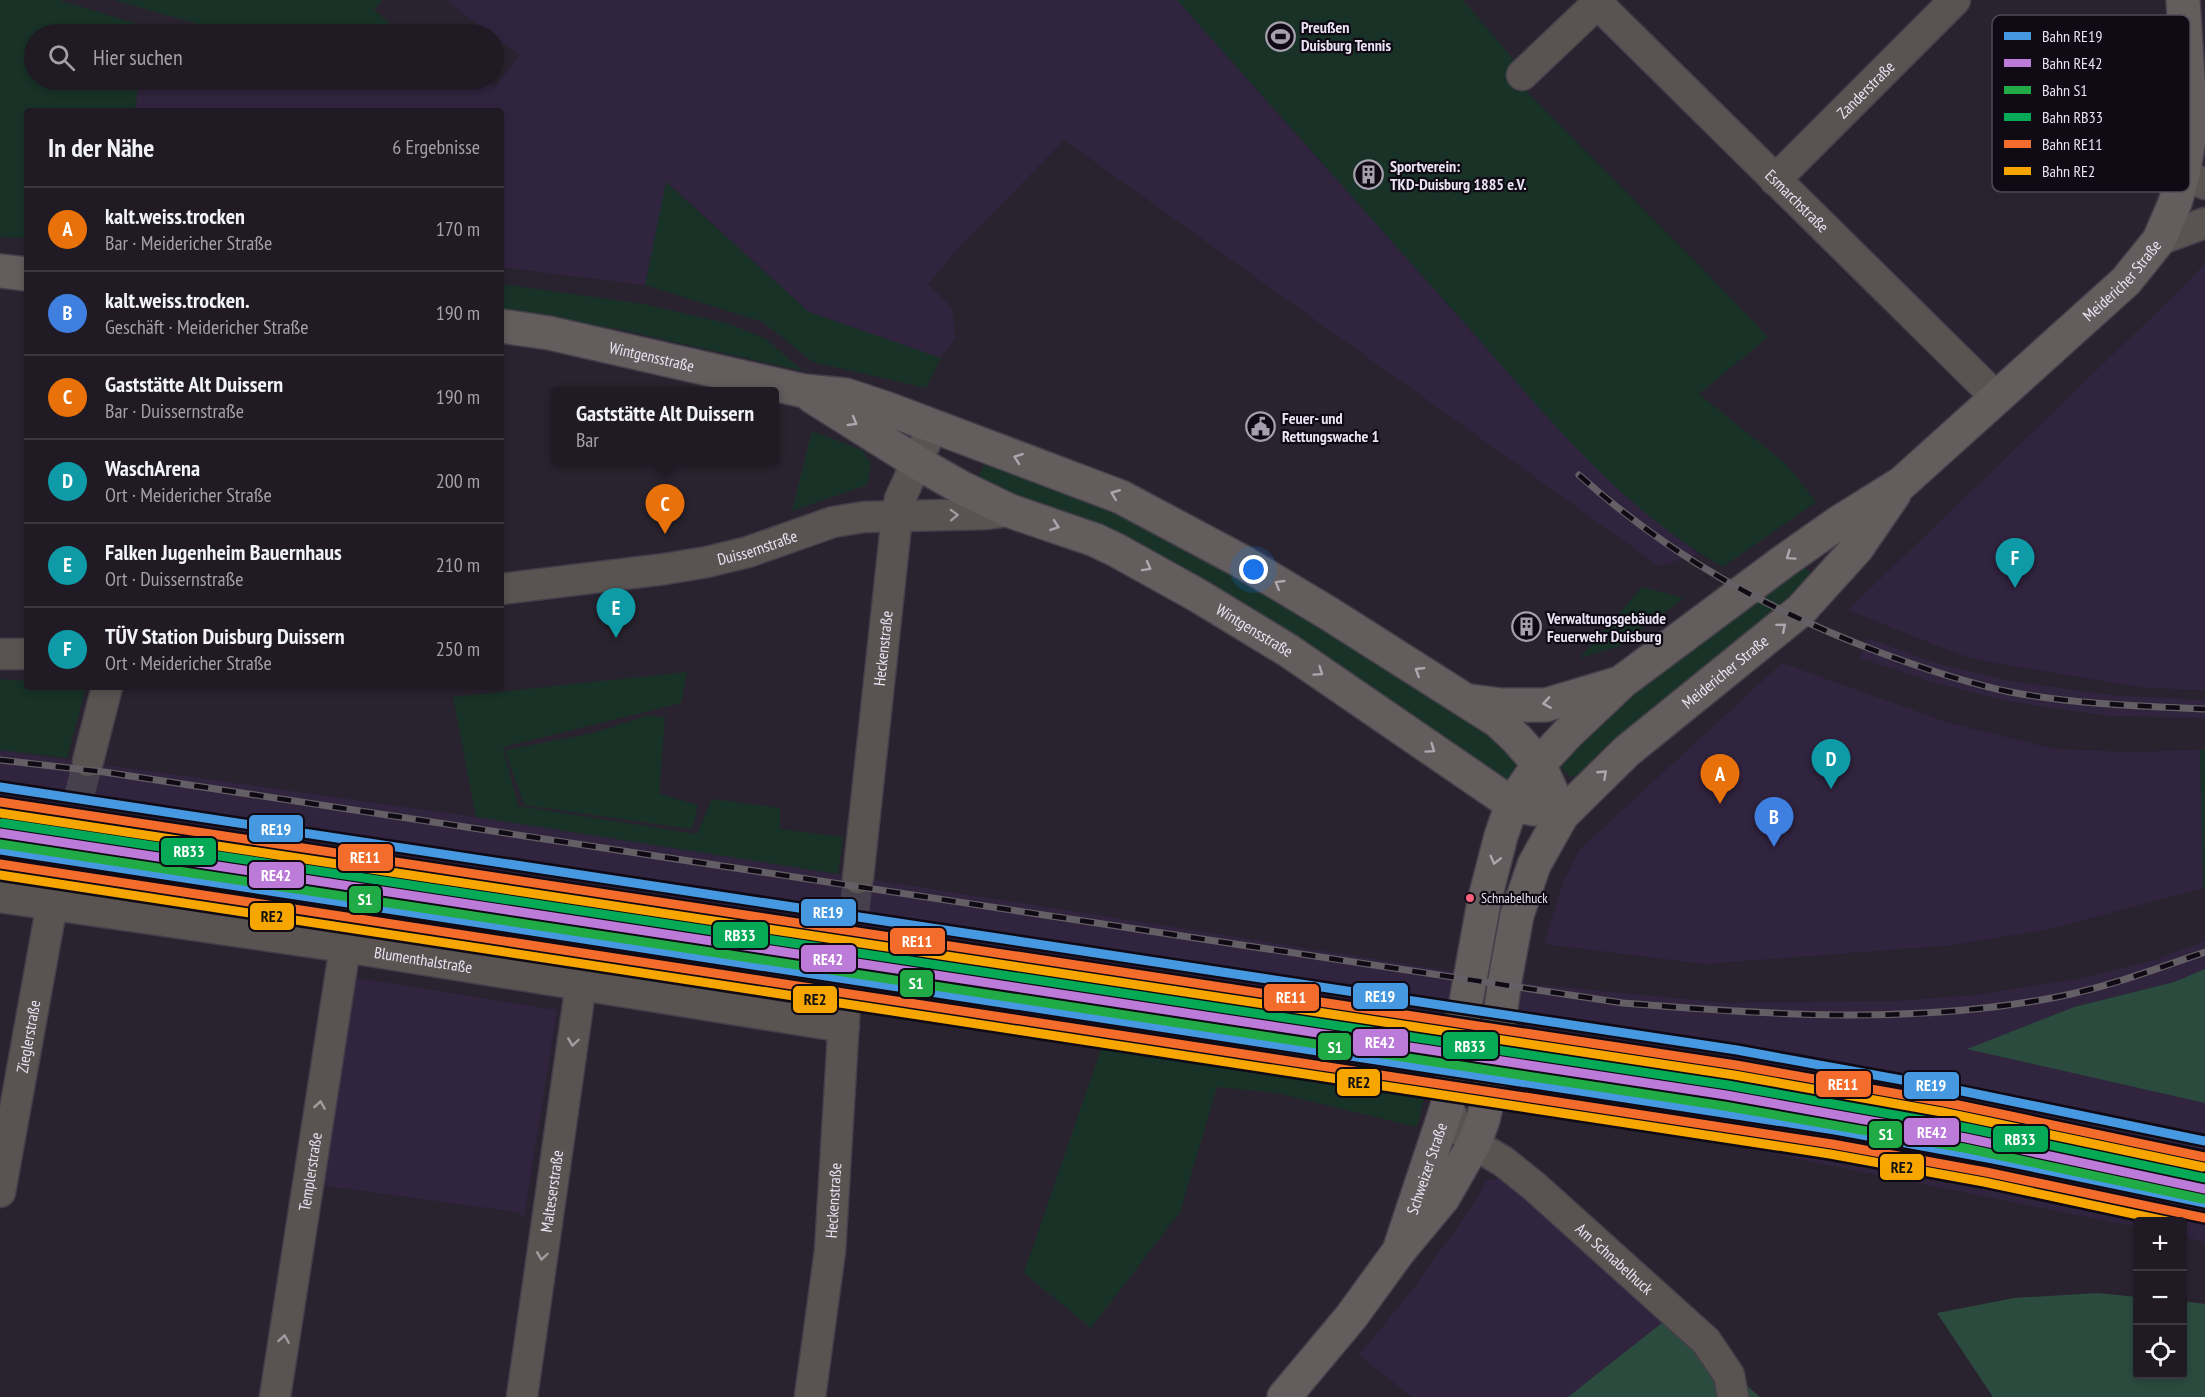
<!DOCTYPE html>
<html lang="de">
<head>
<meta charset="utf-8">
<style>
	body { margin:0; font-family:"PT Sans Narrow",sans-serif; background:#2c2730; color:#f1f3f6 }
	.controls { position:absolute; right:18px; bottom:18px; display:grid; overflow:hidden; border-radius:6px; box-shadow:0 3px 9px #0003 }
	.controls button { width:54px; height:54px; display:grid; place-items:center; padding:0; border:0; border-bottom:2px solid #3c3841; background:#1f1a23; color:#f1f3f6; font:30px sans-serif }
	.you { position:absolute; left:1254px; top:570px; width:21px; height:21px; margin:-15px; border:4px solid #fff; border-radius:50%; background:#1a73e8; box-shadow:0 0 0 9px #1a73e833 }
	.badge { display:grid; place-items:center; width:39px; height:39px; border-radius:50%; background:#0f766e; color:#fff; font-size:20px; font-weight:700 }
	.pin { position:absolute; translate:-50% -50px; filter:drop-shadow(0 2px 3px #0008) }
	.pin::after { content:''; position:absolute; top:32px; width:21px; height:18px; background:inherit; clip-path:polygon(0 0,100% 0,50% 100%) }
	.popup { position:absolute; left:551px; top:387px; width:228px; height:78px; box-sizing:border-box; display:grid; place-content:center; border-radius:6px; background:#1f1a23; filter:drop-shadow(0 2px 4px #0005); font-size:20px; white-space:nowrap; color:#a1a1a6 }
	.popup b { font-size:22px; color:#f1f3f6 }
	.popup::after { content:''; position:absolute; left:50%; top:100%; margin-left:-12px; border:12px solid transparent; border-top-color:#1f1a23 }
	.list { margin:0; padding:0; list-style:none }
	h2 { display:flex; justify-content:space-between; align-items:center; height:78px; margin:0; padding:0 24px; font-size:26px }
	h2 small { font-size:20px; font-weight:400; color:#a1a1a6 }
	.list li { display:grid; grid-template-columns:39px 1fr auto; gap:18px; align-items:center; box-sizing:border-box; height:84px; padding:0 24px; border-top:2px solid #3c3841 }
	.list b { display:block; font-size:22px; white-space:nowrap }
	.list p { margin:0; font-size:20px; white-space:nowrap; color:#a1a1a6 }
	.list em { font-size:20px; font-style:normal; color:#a1a1a6 }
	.icon { flex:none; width:33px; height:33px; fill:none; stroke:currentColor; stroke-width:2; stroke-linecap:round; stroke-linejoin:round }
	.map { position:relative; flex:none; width:2205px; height:1397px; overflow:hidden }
	.search { position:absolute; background:#1f1a23; box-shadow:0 3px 9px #0003; left:24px; top:24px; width:480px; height:66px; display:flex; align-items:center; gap:15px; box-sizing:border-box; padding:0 21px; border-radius:33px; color:#a1a1a6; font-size:22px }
	.panel { position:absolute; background:#1f1a23; box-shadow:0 3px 9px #0003; left:24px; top:108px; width:480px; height:582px; border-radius:6px }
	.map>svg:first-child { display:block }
	.built { fill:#31243f }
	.green { fill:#183228 }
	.forest { fill:#2c4b3f }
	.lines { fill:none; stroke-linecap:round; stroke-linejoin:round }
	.minor-tunnel { stroke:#46404c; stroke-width:30; stroke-dasharray:30 15; stroke-linecap:butt }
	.minor-casing { stroke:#443f4a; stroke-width:33 }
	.major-casing { stroke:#443f4a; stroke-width:36 }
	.minor { stroke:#595452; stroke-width:30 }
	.major { stroke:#635e5d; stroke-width:33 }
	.rail-casing { stroke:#645f64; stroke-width:7 }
	.rail { stroke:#0f0a14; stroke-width:4.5; stroke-dasharray:14; stroke-linecap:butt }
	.rail-1-casing { stroke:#0f0a14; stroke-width:14 }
	.rail-2-casing { stroke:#0f0a14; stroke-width:14 }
	.rail-3-casing { stroke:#0f0a14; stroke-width:14 }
	.rail-4-casing { stroke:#0f0a14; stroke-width:14 }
	.rail-5-casing { stroke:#0f0a14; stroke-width:14 }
	.rail-6-casing { stroke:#0f0a14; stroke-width:14 }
	.rail-1 { stroke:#4699e1; stroke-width:9 }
	.rail-2 { stroke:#bd7bd9; stroke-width:9 }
	.rail-3 { stroke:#21ab47; stroke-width:9 }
	.rail-4 { stroke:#06aa56; stroke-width:9 }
	.rail-5 { stroke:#f36c2b; stroke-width:9 }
	.rail-6 { stroke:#f7a600; stroke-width:9 }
	.oneway { stroke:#ada7b0 }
	.oneway2 { stroke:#a19ca2 }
	.bus-dot { fill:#f8607d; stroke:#0f0a14; stroke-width:2 }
	.labels { text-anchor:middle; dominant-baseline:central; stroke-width:4.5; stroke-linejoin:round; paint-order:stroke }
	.bus-label { font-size:14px; fill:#e9e3f3; stroke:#0f0a14; text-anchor:start }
	.poi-label { font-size:16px; font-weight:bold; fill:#e9e3f3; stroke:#0f0a14; text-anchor:start }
	.street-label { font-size:16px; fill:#e9e3f3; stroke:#0f0a14 }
	.key { fill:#0f0a14; stroke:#504b57; stroke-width:1.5 }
	.key-label { font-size:16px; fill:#e9e3f3 }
	.line-badge { stroke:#0f0a14; stroke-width:2 }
	.badge-label { font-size:16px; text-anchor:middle; font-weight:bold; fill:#fff }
	.pale-badge-label { font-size:16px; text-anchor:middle; font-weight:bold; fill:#111 }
</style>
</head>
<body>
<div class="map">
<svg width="2205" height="1397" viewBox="0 0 2205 1397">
	<rect width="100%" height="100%" fill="#29232f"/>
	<path class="built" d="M445,0H1177L1553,423L1625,496L1699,554L1659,566L1064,140L954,253L928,284L952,308L955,338L941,358L809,312L667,182L645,285L501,267V111H135L139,80H484L494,88L519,55Z
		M2205,263V690L2145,688L1994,663L1962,655L1935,645L1848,610L2182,288Z
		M1867,638L1942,665L2011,681L2111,695L2205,700V718L2110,716L2011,702L1936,683L1860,658Z
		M1782,663L1949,723L2054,749L2128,752L2200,750L2203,888L2050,929L1953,945L1705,964L1544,944L1563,883L1579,850Z
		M0,750L476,817L1539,985L1727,1003L1895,1001L1974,995L2077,979L2158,959L2205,941V969L2174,982L2074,1007L1968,1049L2205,1103V1242L2183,1237L2182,1222H2138L2137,1227L1519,1103L1426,1088L1102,1046L863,1004L0,879Z
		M344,976L557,1010L524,1218L517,1212L312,1184Z
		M1500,1178L1668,1318L1568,1397H1412L1359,1355L1412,1290L1474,1204L1486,1181Z"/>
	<path class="green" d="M0,0H59L154,29L155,34H34V80H139L135,111H27V238L0,237Z
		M114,0H382L374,10L403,34H267L212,28Z
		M1177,0H1463L1520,67L1523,86L1528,93L1701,267L1768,337L1699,394L1786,464L1816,502L1723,567C1618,508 1540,408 1461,319C1366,213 1272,106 1177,0Z
		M666,182L809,312L941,358L926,388L813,362L763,322L645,285Z
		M501,284L644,304L730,324L766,339L803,371L613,328L501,314Z
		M812,431L862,450L871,464L867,485L792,511Z
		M988,458L1119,508L1208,555L1500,739L1522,769L1507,783L973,486Z
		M1800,564L1816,577L1587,772L1570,777L1561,767L1564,754L1583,733Z
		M1642,587L1684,598L1619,646L1580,658Z
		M687,672L681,703L503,747L518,806L697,834L712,799L780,808V829L843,837L838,874L476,817L453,697Z
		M0,679L27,681V687H84L85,691L67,758L0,750Z
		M646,716L665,717L659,794L698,805L692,829L524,805L505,750L594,733Z
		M2200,750H2205V887L2203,888Z
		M1102,1046L1426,1088L1417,1127L1276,1093L1217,1087L1180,1212L1091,1328L1024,1273Z"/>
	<path class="forest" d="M2205,969V1103L1967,1049L2074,1007L2174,982Z
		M2098,1293L2137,1297L2138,1374H2182L2183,1301L2205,1304V1397H1993L1937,1313L2014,1298Z
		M1668,1318L1760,1397H1568Z"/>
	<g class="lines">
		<path class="minor-tunnel" d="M58,882L88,761
			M845,1002L858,878"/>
		<defs>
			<g id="minor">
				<path id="s1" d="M1598,4L1997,398"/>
				<path d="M1522,75L1601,0"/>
				<path d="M2183,174L2205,184"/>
				<path id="s2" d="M1775,180L1955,0"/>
				<path d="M2159,240L2205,223"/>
				<path id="s3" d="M501,589L665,569L707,562L748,552L833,522L864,517L987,514L1010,511"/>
				<path d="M0,654H27"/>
				<path d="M88,761L107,687"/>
				<path id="s4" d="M858,878L897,516L900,499L933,426"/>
				<path id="s5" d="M0,897L345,947L844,1027"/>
				<path id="s6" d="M1447,1107L1458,1127L1474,1144L1504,1162L1535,1187L1706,1341L1729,1375L1733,1397"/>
				<path id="s7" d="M0,1192L52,904L58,882"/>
				<path id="s8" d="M275,1397L345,947"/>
				<path id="s9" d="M522,1397L581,984"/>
				<path id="s10" d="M810,1397L830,1251L845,1002"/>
			</g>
			<g id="major">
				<path d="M0,271L27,274"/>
				<path id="s11" d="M501,326L549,333L804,391L846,395L888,409L1121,497L1241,561L1328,613L1498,721L1517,739L1539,764L1562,815"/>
				<path id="s12" d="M813,397L918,463L962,488L1010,511L1095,540L1116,550L1197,595L1289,651L1512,804L1533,809"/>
				<path d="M1470,701L1502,705H1546L1616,684"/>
				<path id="s13" d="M1399,1251L1447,1107L1484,902L1501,836L1512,804L1539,764L1568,733L1623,681L1784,561L1838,523L1902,483L2126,281L2159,240L2175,203L2183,174L2189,140L2190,109L2183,0"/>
				<path id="s14" d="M1284,1397L1351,1317L1399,1251L1443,1198L1474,1144L1483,1120L1488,1098L1505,980L1517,915L1534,865L1562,815L1627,751L1801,610L1857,548L1894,494"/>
			</g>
		</defs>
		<use href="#minor" class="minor-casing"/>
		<use href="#major" class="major-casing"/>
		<use href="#minor" class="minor"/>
		<use href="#major" class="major"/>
		<defs>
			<path id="rail" d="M1579,475C1671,557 1769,611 1884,654C1925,669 1967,683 2010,692C2074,704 2140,706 2205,709
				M0,760L104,772L1623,1003C1770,1015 1912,1025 2057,997C2108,987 2156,969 2205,952"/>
		</defs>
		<use href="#rail" class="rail-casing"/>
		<use href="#rail" class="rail"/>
		<defs>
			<path id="rail-1" d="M0,787L1737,1050L1957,1090L2205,1141
				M0,850L1835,1130L1993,1159L2205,1203"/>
			<path id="rail-2" d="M0,833L1726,1095L1966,1138L2205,1189"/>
			<path id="rail-3" d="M0,844L1724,1106L1964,1148L2203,1199"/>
			<path id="rail-4" d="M2,823L1728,1085L1968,1128L2205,1178"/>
			<path id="rail-5" d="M0,802L1736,1065L1944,1102L2205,1157
				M0,864L1832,1144L1986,1172L2205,1218"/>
			<path id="rail-6" d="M0,813L1734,1075L1942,1112L2203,1167
				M0,875L1830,1154L1984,1182L2171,1222"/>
		</defs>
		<use href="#rail-1" class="rail-1-casing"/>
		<use href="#rail-2" class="rail-2-casing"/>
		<use href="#rail-3" class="rail-3-casing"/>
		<use href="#rail-4" class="rail-4-casing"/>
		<use href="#rail-5" class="rail-5-casing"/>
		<use href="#rail-6" class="rail-6-casing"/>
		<use href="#rail-1" class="rail-1"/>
		<use href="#rail-2" class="rail-2"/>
		<use href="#rail-3" class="rail-3"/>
		<use href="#rail-4" class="rail-4"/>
		<use href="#rail-5" class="rail-5"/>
		<use href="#rail-6" class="rail-6"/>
	</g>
	<defs><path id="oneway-chevron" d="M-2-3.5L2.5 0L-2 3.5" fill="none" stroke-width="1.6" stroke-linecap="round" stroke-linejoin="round" transform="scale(1.5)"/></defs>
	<g class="oneway">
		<use href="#oneway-chevron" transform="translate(853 422) rotate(30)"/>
		<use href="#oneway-chevron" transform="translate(1018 458) rotate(-160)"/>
		<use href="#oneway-chevron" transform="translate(1115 494) rotate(-158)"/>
		<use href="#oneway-chevron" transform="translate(1055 526) rotate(19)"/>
		<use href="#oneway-chevron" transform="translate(1790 556) rotate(145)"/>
		<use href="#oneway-chevron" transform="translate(1147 567) rotate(29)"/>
		<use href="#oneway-chevron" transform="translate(1279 584) rotate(-149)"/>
		<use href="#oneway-chevron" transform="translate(1782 627) rotate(-40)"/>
		<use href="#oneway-chevron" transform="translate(1419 671) rotate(-148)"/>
		<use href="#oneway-chevron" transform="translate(1319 672) rotate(35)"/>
		<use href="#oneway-chevron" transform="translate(1547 703) rotate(171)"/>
		<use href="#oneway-chevron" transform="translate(1431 749) rotate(35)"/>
		<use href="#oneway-chevron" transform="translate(1603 774) rotate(-43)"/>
		<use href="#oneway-chevron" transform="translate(1495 860) rotate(104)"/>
	</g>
	<g class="oneway2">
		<use href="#oneway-chevron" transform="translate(954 515) rotate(-2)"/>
		<use href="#oneway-chevron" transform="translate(573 1042) rotate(98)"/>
		<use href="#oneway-chevron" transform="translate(320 1105) rotate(-81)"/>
		<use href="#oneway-chevron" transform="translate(542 1256) rotate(98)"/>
		<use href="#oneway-chevron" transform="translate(284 1339) rotate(-81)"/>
	</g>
	<defs>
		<symbol id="stadium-ring" viewBox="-11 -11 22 22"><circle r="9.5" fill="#0f0a14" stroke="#a6a0ae" stroke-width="1.5"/><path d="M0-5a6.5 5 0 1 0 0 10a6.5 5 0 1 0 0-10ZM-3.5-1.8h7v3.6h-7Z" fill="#a6a0ae"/></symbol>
		<symbol id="building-ring" viewBox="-11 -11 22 22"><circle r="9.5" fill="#0f0a14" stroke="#a6a0ae" stroke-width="1.5"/><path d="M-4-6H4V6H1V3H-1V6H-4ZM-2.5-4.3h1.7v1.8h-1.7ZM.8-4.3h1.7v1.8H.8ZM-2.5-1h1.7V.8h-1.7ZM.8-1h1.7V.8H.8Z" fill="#a6a0ae"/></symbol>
		<symbol id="civic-ring" viewBox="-11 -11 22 22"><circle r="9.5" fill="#0f0a14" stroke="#a6a0ae" stroke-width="1.5"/><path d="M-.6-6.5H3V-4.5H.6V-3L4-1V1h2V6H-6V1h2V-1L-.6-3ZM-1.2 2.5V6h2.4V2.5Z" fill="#a6a0ae"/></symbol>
	</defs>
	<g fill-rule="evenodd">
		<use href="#stadium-ring" x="1264" y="20" width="33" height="33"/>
		<use href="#building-ring" x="1352" y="158" width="33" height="33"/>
		<use href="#civic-ring" x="1244" y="410" width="33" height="33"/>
		<use href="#building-ring" x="1510" y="610" width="33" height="33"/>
	</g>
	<circle class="bus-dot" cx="1470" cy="898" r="5"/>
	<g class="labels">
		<g class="bus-label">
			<text x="1481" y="898">Schnabelhuck</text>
		</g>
		<g class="poi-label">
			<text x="1301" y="27">Preußen<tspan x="1301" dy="18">Duisburg Tennis</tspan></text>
			<text x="1390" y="166">Sportverein:<tspan x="1390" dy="18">TKD-Duisburg 1885 e.V.</tspan></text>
			<text x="1282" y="418">Feuer- und<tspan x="1282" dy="18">Rettungswache 1</tspan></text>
			<text x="1547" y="618">Verwaltungsgebäude<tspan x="1547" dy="18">Feuerwehr Duisburg</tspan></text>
		</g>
		<g class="street-label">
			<text stroke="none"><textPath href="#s2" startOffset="128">Zanderstraße</textPath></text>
			<text stroke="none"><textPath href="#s1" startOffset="280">Esmarchstraße</textPath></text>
			<text stroke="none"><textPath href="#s13" startOffset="1270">Meidericher Straße</textPath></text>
			<text stroke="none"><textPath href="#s11" startOffset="154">Wintgensstraße</textPath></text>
			<text stroke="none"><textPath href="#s3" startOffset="260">Duissernstraße</textPath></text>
			<text stroke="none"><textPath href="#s12" startOffset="501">Wintgensstraße</textPath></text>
			<text stroke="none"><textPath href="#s4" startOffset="231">Heckenstraße</textPath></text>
			<text stroke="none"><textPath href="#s14" startOffset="878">Meidericher Straße</textPath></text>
			<text stroke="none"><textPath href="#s5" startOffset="428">Blumenthalstraße</textPath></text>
			<text stroke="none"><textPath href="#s7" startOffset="158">Zieglerstraße</textPath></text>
			<text stroke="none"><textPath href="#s13" startOffset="87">Schweizer Straße</textPath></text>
			<text stroke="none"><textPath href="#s8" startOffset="228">Templerstraße</textPath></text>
			<text stroke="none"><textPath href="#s9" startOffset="208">Malteserstraße</textPath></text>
			<text stroke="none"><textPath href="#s10" startOffset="198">Heckenstraße</textPath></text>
			<text stroke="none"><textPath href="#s6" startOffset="228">Am Schnabelhuck</textPath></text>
		</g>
	</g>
	<rect x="1992" y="15" width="198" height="177" rx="9" class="key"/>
	<rect x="2004" y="32" width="27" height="8" fill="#4699e1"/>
	<rect x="2004" y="59" width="27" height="8" fill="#bd7bd9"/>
	<rect x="2004" y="86" width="27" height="8" fill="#21ab47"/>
	<rect x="2004" y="113" width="27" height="8" fill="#06aa56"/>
	<rect x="2004" y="140" width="27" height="8" fill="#f36c2b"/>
	<rect x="2004" y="167" width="27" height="8" fill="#f7a600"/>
	<g class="key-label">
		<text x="2042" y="42">Bahn RE19</text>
		<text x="2042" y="69">Bahn RE42</text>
		<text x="2042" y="96">Bahn S1</text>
		<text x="2042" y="123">Bahn RB33</text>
		<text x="2042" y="150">Bahn RE11</text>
		<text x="2042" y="177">Bahn RE2</text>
	</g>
	<g class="line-badge">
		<rect x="248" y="814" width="56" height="29" rx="6" fill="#4699e1"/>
		<rect x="160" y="837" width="57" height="29" rx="6" fill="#06aa56"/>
		<rect x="337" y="843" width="57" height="29" rx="6" fill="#f36c2b"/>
		<rect x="248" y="861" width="57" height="28" rx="6" fill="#bd7bd9"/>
		<rect x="348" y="885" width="34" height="29" rx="6" fill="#21ab47"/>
		<rect x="800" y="898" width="57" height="29" rx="6" fill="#4699e1"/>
		<rect x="249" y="902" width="46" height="29" rx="6" fill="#f7a600"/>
		<rect x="712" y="921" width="57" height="28" rx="6" fill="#06aa56"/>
		<rect x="889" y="927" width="57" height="28" rx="6" fill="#f36c2b"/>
		<rect x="800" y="944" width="57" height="29" rx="6" fill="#bd7bd9"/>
		<rect x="899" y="969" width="35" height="29" rx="6" fill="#21ab47"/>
		<rect x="1352" y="982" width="57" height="28" rx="6" fill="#4699e1"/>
		<rect x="1263" y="983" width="57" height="29" rx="6" fill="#f36c2b"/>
		<rect x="792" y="985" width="46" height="29" rx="6" fill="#f7a600"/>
		<rect x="1352" y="1028" width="57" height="29" rx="6" fill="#bd7bd9"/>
		<rect x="1442" y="1031" width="57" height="29" rx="6" fill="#06aa56"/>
		<rect x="1317" y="1032" width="35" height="29" rx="6" fill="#21ab47"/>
		<rect x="1336" y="1068" width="45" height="29" rx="6" fill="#f7a600"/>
		<rect x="1815" y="1070" width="57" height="28" rx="6" fill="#f36c2b"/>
		<rect x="1903" y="1071" width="57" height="29" rx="6" fill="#4699e1"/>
		<rect x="1903" y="1117" width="57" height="29" rx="6" fill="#bd7bd9"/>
		<rect x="1868" y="1120" width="35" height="29" rx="6" fill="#21ab47"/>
		<rect x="1992" y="1125" width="57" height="28" rx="6" fill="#06aa56"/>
		<rect x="1879" y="1153" width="46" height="28" rx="6" fill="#f7a600"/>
	</g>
	<g class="badge-label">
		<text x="276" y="835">RE19</text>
		<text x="189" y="857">RB33</text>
		<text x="365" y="863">RE11</text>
		<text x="276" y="881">RE42</text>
		<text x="365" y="905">S1</text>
		<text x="828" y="918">RE19</text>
		<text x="740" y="941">RB33</text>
		<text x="917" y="947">RE11</text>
		<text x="828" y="965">RE42</text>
		<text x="916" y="989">S1</text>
		<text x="1380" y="1002">RE19</text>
		<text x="1291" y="1003">RE11</text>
		<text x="1380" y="1048">RE42</text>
		<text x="1470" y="1052">RB33</text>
		<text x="1335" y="1053">S1</text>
		<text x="1843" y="1090">RE11</text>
		<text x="1931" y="1091">RE19</text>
		<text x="1932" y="1138">RE42</text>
		<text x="1886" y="1140">S1</text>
		<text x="2020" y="1145">RB33</text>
	</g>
	<g class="pale-badge-label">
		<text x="272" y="922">RE2</text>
		<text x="815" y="1005">RE2</text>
		<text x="1359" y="1088">RE2</text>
		<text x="1902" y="1173">RE2</text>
	</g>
</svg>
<div class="controls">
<button>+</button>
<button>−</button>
<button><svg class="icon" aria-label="locate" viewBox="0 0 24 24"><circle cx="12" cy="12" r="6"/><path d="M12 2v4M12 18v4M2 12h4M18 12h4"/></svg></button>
</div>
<div class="you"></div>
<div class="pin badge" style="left:1720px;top:804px;background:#e8710a">A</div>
<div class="pin badge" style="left:1774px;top:847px;background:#3f7fe0">B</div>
<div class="pin badge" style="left:665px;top:534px;background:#e8710a">C</div>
<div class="popup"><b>Gaststätte Alt Duissern</b>Bar</div>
<div class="pin badge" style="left:1831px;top:789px;background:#0f9aa8">D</div>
<div class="pin badge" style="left:616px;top:638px;background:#0f9aa8">E</div>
<div class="pin badge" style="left:2015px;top:588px;background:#0f9aa8">F</div>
<div class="search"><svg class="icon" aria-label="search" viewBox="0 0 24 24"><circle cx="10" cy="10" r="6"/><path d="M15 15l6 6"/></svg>Hier suchen</div>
<section class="panel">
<h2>In der Nähe<small>6 Ergebnisse</small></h2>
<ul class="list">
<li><span class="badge" style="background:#e8710a">A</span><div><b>kalt.weiss.trocken</b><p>Bar · Meidericher Straße</p></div><em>170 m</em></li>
<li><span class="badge" style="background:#3f7fe0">B</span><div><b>kalt.weiss.trocken.</b><p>Geschäft · Meidericher Straße</p></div><em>190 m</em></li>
<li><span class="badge" style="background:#e8710a">C</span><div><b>Gaststätte Alt Duissern</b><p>Bar · Duissernstraße</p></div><em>190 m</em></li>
<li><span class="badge" style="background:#0f9aa8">D</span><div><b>WaschArena</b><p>Ort · Meidericher Straße</p></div><em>200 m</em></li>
<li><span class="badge" style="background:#0f9aa8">E</span><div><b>Falken Jugenheim Bauernhaus</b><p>Ort · Duissernstraße</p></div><em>210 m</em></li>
<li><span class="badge" style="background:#0f9aa8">F</span><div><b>TÜV Station Duisburg Duissern</b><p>Ort · Meidericher Straße</p></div><em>250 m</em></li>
</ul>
</section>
</div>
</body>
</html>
